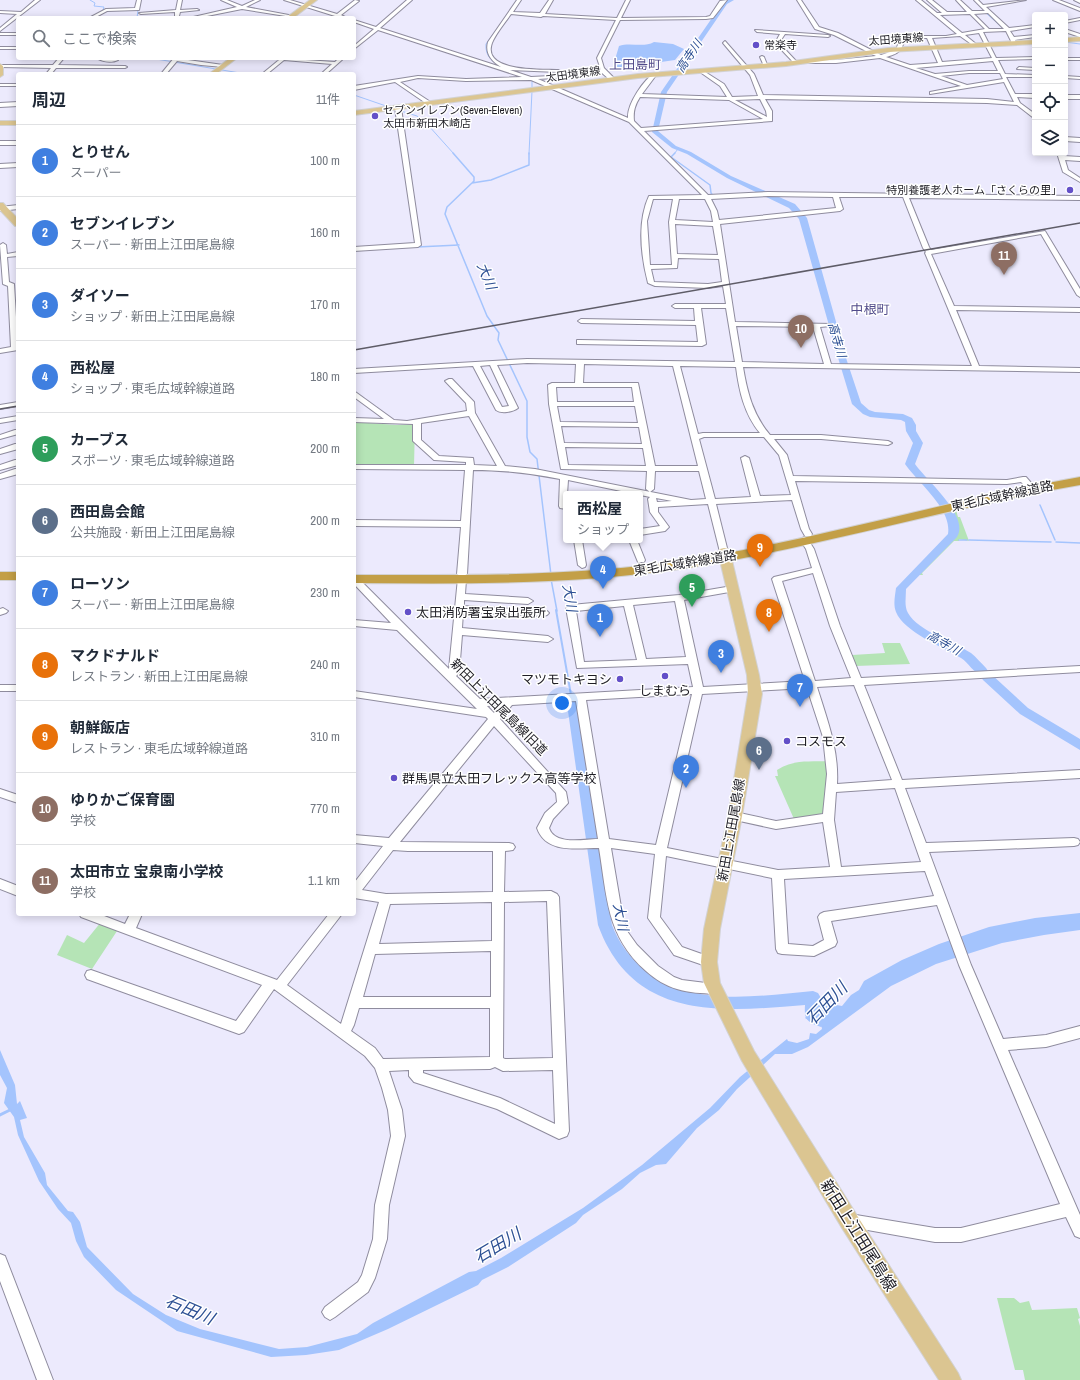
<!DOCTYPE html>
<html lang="ja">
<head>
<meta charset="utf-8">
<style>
	body { margin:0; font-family:"Archivo Narrow","Noto Sans JP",sans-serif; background:#f6f6f7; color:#1f2937 }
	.controls { position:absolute; right:12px; top:12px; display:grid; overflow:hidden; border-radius:4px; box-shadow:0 2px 10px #0003 }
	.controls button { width:36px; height:36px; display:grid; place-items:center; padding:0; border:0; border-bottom:1px solid #e0e1e3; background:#fff; color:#1f2937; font:20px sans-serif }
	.you { position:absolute; left:562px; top:703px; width:14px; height:14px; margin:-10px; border:3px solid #fff; border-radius:50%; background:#1a73e8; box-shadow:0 0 0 6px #1a73e833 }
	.badge { display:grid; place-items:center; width:26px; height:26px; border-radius:50%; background:#1a73e8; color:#fff; font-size:13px; font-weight:700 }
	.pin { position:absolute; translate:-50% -33px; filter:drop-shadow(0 1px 2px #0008) }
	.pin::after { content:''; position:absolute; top:21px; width:14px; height:12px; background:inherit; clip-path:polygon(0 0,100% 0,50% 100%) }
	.popup { position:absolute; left:563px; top:491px; width:80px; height:52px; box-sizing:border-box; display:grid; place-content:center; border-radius:4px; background:#fff; filter:drop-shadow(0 1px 3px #0005); font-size:13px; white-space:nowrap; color:#747a83 }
	.popup b { font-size:15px; color:#1f2937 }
	.popup::after { content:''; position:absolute; left:50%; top:100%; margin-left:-8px; border:8px solid transparent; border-top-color:#fff }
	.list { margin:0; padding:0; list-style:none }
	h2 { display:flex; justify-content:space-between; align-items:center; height:52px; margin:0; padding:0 16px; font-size:17px }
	h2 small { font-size:13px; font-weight:400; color:#747a83 }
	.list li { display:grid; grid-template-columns:26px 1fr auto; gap:12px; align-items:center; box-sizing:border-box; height:72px; padding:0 16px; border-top:1px solid #e0e1e3 }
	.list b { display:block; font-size:15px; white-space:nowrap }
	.list p { margin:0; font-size:13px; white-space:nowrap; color:#747a83 }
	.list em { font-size:13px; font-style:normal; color:#747a83 }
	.icon { flex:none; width:22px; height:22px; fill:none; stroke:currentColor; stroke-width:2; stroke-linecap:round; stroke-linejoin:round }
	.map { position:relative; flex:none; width:1080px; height:1380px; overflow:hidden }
	.search { position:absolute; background:#fff; box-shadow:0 2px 10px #0003; left:16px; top:16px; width:340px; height:44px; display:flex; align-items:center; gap:10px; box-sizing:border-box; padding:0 14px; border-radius:4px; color:#747a83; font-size:15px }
	.panel { position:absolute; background:#fff; box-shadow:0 2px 10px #0003; left:16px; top:72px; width:340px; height:844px; border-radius:4px }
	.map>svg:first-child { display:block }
	.green { fill:#b5e4b6 }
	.water { fill:#a4c4fd }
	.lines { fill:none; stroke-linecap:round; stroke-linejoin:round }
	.stream-far3 { stroke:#a4c4fd; stroke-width:1 }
	.stream-far2 { stroke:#a4c4fd; stroke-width:1.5 }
	.stream-far1 { stroke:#a4c4fd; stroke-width:2 }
	.stream { stroke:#a4c4fd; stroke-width:3 }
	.river { fill:#a4c4fd; fill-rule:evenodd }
	.minor-casing { stroke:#8f8c9e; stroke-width:2 }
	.major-casing { stroke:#d2d2d3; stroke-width:2 }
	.highway-casing { stroke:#d2d2d3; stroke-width:2 }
	.minor { fill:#fff; fill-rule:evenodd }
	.major { fill:#dbc591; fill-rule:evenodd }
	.highway { fill:#c39f47; fill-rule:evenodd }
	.rail { stroke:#5e5c67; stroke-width:1.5 }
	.poi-dot { fill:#6350c8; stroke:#fff; stroke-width:1.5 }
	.labels { text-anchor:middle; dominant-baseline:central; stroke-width:3; stroke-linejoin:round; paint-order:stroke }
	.far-street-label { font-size:11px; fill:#1f1e25; stroke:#fff }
	.far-poi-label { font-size:11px; fill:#1f1e25; stroke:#fff; text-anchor:start }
	.far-water-label { font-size:12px; font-style:italic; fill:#2d5094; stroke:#fff }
	.far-quarter-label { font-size:13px; fill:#524c8b; stroke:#fff }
	.street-label { font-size:13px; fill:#1f1e25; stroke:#fff }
	.poi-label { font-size:13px; fill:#1f1e25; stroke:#fff; text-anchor:start }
	.water-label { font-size:14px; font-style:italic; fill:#2d5094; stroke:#fff }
	.near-street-label { font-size:16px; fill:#1f1e25; stroke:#fff }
	.near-water-label { font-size:17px; font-style:italic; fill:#2d5094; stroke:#fff }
</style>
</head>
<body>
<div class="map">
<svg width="1080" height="1380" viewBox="0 0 1080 1380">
	<rect width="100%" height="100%" fill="#eceafd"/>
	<path class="green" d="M354,422L397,425L415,424L414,466L354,465Z
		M956,510L958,517H960L969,541L959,539V541H954L922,573L923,575H917L956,534C959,527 956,518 951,512Z
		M882,643H900L910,664L856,666L852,655L885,653Z
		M829,761L826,813L794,819L775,776H778L777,770C794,759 810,762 829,761Z
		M101,922L119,928L92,969L57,955L67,935L84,943Z
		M997,1298H1014L1020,1303L1029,1301L1032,1310L1077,1308L1080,1318L1078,1319L1080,1326V1380H1025L1023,1370H1015Z"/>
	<path class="water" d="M654,42L673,44L684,49L675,60L661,62L655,68L644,71L622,70L616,67L614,63L619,46C630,42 644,48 654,42Z
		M1080,913V930L1044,935L1002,943L936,964L891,986L808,1047L792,1054H775L737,1089L719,1110L697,1128L666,1164L656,1165L640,1173L622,1189L583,1215L576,1223L508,1267L482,1280L478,1285L388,1329L339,1350L306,1355L271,1357L177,1331L116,1290L84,1257L76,1241L71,1223L58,1209L39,1181L18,1135L14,1117L4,1103L7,1088L0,1075V1050L15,1085L17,1104L20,1101L27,1118L20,1120L24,1137L45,1173L47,1185L68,1211L73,1212L80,1222L87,1247L133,1294L166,1315L200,1329L279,1349L307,1347L357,1334L373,1323L469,1272L476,1271L501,1258L583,1208L642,1165L710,1108L740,1077L787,1039L788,1041L797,1043L809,1039L810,1033L816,1034L822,1029L821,1024H815L805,1018C818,1004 823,1002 842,1006L851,995L859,990L864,981L902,960L939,944L989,927L1035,918Z"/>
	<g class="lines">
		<path class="stream-far3" d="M90,0L95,3L94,6L104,7L103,10H107
			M123,10H138L137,18
			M986,13L1004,29
			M1065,42L1080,44
			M150,58L246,74
			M503,68C493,62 485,57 486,44L510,11
			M532,80V89
			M354,95L389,107
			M401,111L417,116L428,125L454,154
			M529,154L532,91
			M674,154L678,149"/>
		<path class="stream-far2" d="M453,153L474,177V181L447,207L445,214L487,316L499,333L498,340L527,401V437L530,452L537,459L551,575
			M675,153L671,157L710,185L711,193L714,197
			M472,183L491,180L529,165V153
			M721,198L770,196
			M417,247L459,245
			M1040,505L1055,540
			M959,540H967
			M969,540L1051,542
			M1056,542L1080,543
			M551,579L557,611"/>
		<path class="stream-far1" d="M556,610L571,695"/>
		<path class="stream" d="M0,1115L10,1110"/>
		<path class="river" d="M727,0H734L727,4L667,92L658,131L676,146L691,152L731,176L795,204L807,218L847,361L861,403L869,410L875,412L903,414L912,418L916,425V431L923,443L915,464C926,480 970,516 957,537L906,589C906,597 904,606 908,613C918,631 954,642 971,653C976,657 981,663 986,668L988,671L987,673L991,674L1028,708L1080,739V750L1020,714L983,680L981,677L982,675C973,673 969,663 961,658C943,647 904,632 896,612C893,605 895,596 896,588L948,534C952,509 919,484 905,464L913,443L906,431L905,422L901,420L870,417L863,414L852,404L839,361L799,219L789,208L727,178L687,154L672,148L652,132L661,92L723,2Z
			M573,700L577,701L579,704L612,925C619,943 629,957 644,969C691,1008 756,996 813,991L818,993L821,998L820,1012L826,1015L829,1020L826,1025L821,1027C807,1022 804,1020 805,1005C721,1012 633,1021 598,925L567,704L569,701Z"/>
		<defs>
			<path id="minor" d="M35,0H40L0,31V28L17,14L0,13V11L21,12Z
				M137,0H141L139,10L107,11L94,18H89L106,9L135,8Z
				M178,0H182L180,10L197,9L199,10L180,12L179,16L177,17L175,16V12L141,14L139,13L176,10Z
				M221,0H227L242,6L255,0H260L246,7L294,16L292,17L242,9L197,18H189L237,7Z
				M284,0H290L337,14L355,0L359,1L341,15L347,18H333L335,16Z
				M407,0H412L380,28L501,67C491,61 485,53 488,42L517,0H521L513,12L540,13L549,0H553L545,14L617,18L626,0H630L621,18L706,17L710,16L720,1L727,0L713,18L706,19L620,20L601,58L604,68L614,78V80H610L602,73L570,77L538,79L628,118C627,104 644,79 655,73L657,74L642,94L727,97L720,86L700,72L702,70L724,84L732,97L758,96L750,75L723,43L725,41L754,74L763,95L987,99L1014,102L1004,82L930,94V92L961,86L880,58L836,63H799L801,61L836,60L876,56L834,35L815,29L797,0H801L819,27L838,33L881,55L896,50L901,36H946L957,34L916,0H921L937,13H942L927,0H932L947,12H967L956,0H960L972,11H985L974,0H978L983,5L1026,0L986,7L1009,28L1035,25V27L1010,31L1014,37L1035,35V37L1015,40L1016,43L1014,44L1012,43L1006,31L983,32L996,58L1035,57V59L998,60L1005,74L1035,75V77H1006L1015,94H1035V98L1017,97L1020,103L1035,114V119L1017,105L987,103L765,99L772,111V121L644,131L708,195L768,192L1080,196V200L909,198L929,247L931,250L1045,231L1080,289V297L1077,295L1041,234L931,254L954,306L1080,308V312L956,310L979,366L1080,368V372L743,367C747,392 753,415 770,435H821L888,441L892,443L888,445L821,439H774L787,455L793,476L1007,480L1023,477H1026L1033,485L1032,487H1026L1021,482L1007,484L795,481L809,529L812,534L811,536H805L801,529L792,500L716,504L728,552L724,555L720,552L708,504L658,507V512L669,527L665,531L640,535V529L660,526L650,512L648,499L650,497L568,480L566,509L560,508L559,506L560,479C531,473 503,470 473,470L467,574L462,577L457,574L461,527L354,526V520L461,521L465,470L354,469V465H466V462L434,460L413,441V424L354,422V418L384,419L354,397V391L394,420L407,421L467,411L466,403L445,381L449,379H452L474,402L475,413L505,466L535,469L691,500L706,499L699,471H655L654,489L650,492L646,489L647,471L561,469L549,404L548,385L552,383H575L576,364L527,363L497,365L518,408C513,412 501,414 496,410L473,366L354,373V369L527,359L735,362L726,308H701L706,344L702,346L577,344V340H580L698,342L696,325L581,323L578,321L581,319L695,321L694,308H675L672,306L675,304H726L723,286L708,288L655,286L648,283C641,256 637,222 649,196L702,195L629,122L531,80L466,81L418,78L400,82L432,103L433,104L430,106L395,82L354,90V86L418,76L466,79L522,77L378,30L354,49V46L374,29L354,22V20L376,27ZM988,13L1004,29H989L974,14ZM511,14L541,17L543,16L616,20L597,58L601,70L570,75L531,77L510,70L558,72L560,71L558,70C544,69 481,73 492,43C496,33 505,23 511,14ZM970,14L985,29L962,33L940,15ZM979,33L992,58L942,62L932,38L960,36L974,46L976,44L965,35ZM905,38H927L938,63L910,65L886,57C898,54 902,51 905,38ZM993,61L998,71H969L935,74L916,68ZM969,73H1000L1003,79L967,85L941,76ZM640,97L729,100L763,119L641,128L634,121C633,111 635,105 640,97ZM760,99L766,111L767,117L735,100ZM768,196L833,197L836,208L719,220L717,211L711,199ZM839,197H903L923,248L926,252L925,253L972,366L831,364L820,327L831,326V324L735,322L720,224L840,211L843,209ZM653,199H673L669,222L672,265H650L647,221ZM679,199H705L711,211L713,222L675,220ZM675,224L713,226L718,255L677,254ZM678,258L719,259L722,282L708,284L654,282L651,269L677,268ZM736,326L813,327L824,364L742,362ZM584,364L673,366L698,466H655L638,383H583ZM490,365L509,406L502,407L480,366ZM680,366L736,367C739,390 744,414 760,433H703L698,434ZM556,387H632L634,402H557ZM557,406H635L638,423L560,422ZM469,416L497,466L474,465L473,458L439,456L421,440V423ZM561,426L639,427L642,444L564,443ZM704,437H764L779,455L791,495L760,496L749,458L745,456L741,458L751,497L715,499L699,439ZM565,447L643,448L646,466L568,465ZM656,498L672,501L657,502Z
				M1053,0H1059L1080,8V11Z
				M1074,0H1080V3Z
				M1080,18V20L1065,23V21Z
				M1065,29L1080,34V37L1065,32Z
				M755,30L828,35L830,36L828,37L785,34L779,43L797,62L795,64L775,43L780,34L757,32Z
				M0,33H18V35H0Z
				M0,47H18V49H0Z
				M762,56L764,57L768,67L764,66L760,57Z
				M59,58H64L58,65L125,66L127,67L125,68H56L51,74H46L51,68L0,67V65H53Z
				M97,58L116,59L118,60C112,63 102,62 97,58Z
				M174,58L223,65L225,66L223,67L201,65L177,61L166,74H161Z
				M276,58L335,62L339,58H344L326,74H321L332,64L284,60L267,74H262L279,60Z
				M1065,58H1080V60H1065Z
				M1019,67L1035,68V70L1017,69Z
				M1065,76L1080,77V79L1065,78Z
				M0,84H18V86H0Z
				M1065,95H1080V99H1065Z
				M18,102V106L0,107V103Z
				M398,106L401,108L421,245L418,247L354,251V247L415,243L395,108Z
				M1065,137L1080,138V142L1065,141Z
				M0,141H18V145H0Z
				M1057,153H1063L1064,156L1080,157V161L1065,160L1068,170L1080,178V182L1063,172Z
				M18,163V167L0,168V164Z
				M18,205V209L0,211V207Z
				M3,243L6,245L7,254L18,252V256L7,257L9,282L14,284L18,350L0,353V349L11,347L8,286L3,284L0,245Z
				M18,402V406L0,409V405Z
				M18,416V420L0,423V419Z
				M15,430H18V434L0,439V435Z
				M15,444H18V449L0,454V449Z
				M15,460H18V465L0,470V465Z
				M15,469H18V474L0,479V474Z
				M804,537L807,538L814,549L840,626L861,678L1080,666V672L864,685L902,780L1080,770V778L905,788L926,843L1074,838L1078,839L1080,842L1078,845L1074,846L929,852L971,965L1003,1039L1046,1035L1080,1026V1038L1046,1047L1008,1050L1080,1215V1238L1075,1236L1066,1217L961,1242H935L845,1226L843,1221L845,1216L850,1214L935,1228H961L1060,1204L959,965L937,905L831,921L837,942L835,946L814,956L782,954L778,953L776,949L772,878L666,856L660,917L682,947L713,958L715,962L713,966L709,967L674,955L648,918L655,854L611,848L622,913L627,931L637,945L658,966L674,977L682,980L714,984L718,985L720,989L718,993L714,994C702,993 689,993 677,989C666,986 655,979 646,971C606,936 607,896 599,848C577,848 546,854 537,828L545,813L557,802L556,793L494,726L400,842L509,843L513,844L515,847L513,850L505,851L504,892L551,891L557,894L559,897L569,1131L567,1136L559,1139L497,1109L414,1082L409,1076V1070L389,1071L402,1110L405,1136L389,1205L387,1239L375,1278L368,1292L335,1317L330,1320L325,1317L322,1312L325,1307L358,1282L362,1275L373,1239L375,1205L391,1136L388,1110L382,1088L375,1068L365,1056L274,989L244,1032L239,1034L87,979L85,975L87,971L91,970L236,1021L262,985L81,917L79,914H99L125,924L130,914H142L136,928L277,980L329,914H342L287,985L341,1024L379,902L354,898V883L383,846L354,843V835L389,838L488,719L486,717L354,697V691L477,709L397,630L354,626V620L391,623L354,584V576L357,577L449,669L458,578L461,577L466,580L465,594L528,598L533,601L528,604L464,600V606L547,611L549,613L547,615L544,616L463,612L462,628L548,636L553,639L548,642L462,635L459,673L456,676L480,699L693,687L688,664L577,668L566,608L571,605L679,595L732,586L737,589L735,591L684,600L703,687L805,681L772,579L774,577L812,568L806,549L800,540ZM813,573L830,626L851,678L815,681L782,581ZM675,601L686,657L646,659L633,605ZM624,606L637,660L584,662L576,611ZM854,685L892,780L837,784C839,750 827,719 817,687ZM807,688L823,737L827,774L823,814L776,821L735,812L731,813L729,816L731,819L735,820L776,829L823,822L830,867L778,870L667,848L702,694ZM692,694L656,845L609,839L586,700ZM576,701L598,839C584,839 555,846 549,828L553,819L568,803L566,792L500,719L512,705ZM500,705L494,713L487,706ZM895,788L921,862L841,867L834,820L836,792ZM393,850L408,851H493V892L386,894L362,890ZM925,871L934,896L824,912L820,914L818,917L824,940L813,946L788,944L784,879ZM547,901L553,1058L505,1059L503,1058L504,902ZM492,902V941L379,944L390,904ZM491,951V997H363L375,954ZM359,1008H490V1057L383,1059L375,1048L351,1031L354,1025ZM495,1067L503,1071L553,1070L555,1124L500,1098L423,1073V1070L490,1069Z
				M574,540H582L586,565L585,567L582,568L578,565Z
				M629,540H637L645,560L644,562H638Z
				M3,608L8,611L6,613L0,615V609Z
				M0,685H18V691H0Z
				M0,789L18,795V803L0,797Z
				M0,879L18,886V896L0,889Z
				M0,1254L5,1256L53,1380H37L0,1281Z"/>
			<path id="major" d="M310,0H317L293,18H286Z
				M1080,37V41L1065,42V38Z
				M1035,40V44L888,52L786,66L638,78L354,115V111L638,74L786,62L888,48Z
				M230,58H237L216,74H209Z
				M0,64L3,66V75L0,77Z
				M0,121H18V125H0Z
				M0,203H3L18,219V226H15L0,210Z
				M724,548L728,549L730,552L759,675L762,694L742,816L720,929L717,962L720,983L754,1051L856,1214L958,1373L961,1380H939L842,1228L742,1061L704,983L701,962L704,929L728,816L748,694L747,675L718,552L720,549Z"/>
			<path id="highway" d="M1080,477V485C950,507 823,546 693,567C580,585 468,584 354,583V575C468,575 580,577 693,559C823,538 950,500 1080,477Z
				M0,572H18V580H0Z"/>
		</defs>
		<use href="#minor" class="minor-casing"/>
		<use href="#major" class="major-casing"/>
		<use href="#highway" class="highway-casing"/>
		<use href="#minor" class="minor"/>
		<use href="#major" class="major"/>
		<use href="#highway" class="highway"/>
		<path class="rail" d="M354,350L1080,223
			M0,409L18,406"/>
	</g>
	<g class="poi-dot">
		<circle cx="756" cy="45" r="4"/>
		<circle cx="375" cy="116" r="4"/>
		<circle cx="1070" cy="190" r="4"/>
		<circle cx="408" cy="612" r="4"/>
		<circle cx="665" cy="676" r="4"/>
		<circle cx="620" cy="679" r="4"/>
		<circle cx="787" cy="741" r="4"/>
		<circle cx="394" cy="778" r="4"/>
	</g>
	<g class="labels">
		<g class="far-street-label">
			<text transform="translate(896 39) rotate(-4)">太田境東線</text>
			<text transform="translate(573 74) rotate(-8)">太田境東線</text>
		</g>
		<g class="far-poi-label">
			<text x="764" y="45">常楽寺</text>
			<text x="383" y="110">セブンイレブン(Seven-Eleven)<tspan x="383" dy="13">太田市新田木崎店</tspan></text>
			<text x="1062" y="190" text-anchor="end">特別養護老人ホーム「さくらの里」</text>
		</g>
		<g class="far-water-label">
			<text transform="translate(689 56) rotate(-56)">高寺川</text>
			<text transform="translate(837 340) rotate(74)">高寺川</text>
			<text transform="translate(944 643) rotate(29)">高寺川</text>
		</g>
		<g class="far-quarter-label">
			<text x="635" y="64">上田島町</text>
			<text x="870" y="309">中根町</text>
		</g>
		<g class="street-label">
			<text transform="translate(1002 496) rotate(-12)">東毛広域幹線道路</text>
			<text transform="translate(685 563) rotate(-9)">東毛広域幹線道路</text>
			<text transform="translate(499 707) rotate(45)">新田上江田尾島線旧道</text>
			<text transform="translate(731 830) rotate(-80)">新田上江田尾島線</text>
		</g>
		<g class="poi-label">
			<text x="416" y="612">太田消防署宝泉出張所</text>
			<text x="612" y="679" text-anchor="end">マツモトキヨシ</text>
			<text x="665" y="690" text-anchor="middle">しまむら</text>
			<text x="795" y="741">コスモス</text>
			<text x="402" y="778">群馬県立太田フレックス高等学校</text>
		</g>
		<g class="water-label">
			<text transform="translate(487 276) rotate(68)">大川</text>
			<text transform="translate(570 598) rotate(80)">大川</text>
			<text transform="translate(621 917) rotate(78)">大川</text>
		</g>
		<g class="near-street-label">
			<text transform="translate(859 1235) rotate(58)">新田上江田尾島線</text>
		</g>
		<g class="near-water-label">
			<text transform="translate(826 1003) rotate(-46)">石田川</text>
			<text transform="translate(497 1245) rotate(-31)">石田川</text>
			<text transform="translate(190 1309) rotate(23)">石田川</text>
		</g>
	</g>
</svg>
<div class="controls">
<button>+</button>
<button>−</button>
<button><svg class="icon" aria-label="locate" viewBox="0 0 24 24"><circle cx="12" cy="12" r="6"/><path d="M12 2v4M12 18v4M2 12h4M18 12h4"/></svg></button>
<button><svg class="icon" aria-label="layers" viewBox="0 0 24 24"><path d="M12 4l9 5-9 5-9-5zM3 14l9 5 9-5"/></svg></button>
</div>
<div class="you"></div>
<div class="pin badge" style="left:600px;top:637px;background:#3f7fe0">1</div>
<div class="pin badge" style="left:686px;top:788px;background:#3f7fe0">2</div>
<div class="pin badge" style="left:721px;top:673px;background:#3f7fe0">3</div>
<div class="pin badge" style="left:603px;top:589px;background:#3f7fe0">4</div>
<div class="popup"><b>西松屋</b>ショップ</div>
<div class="pin badge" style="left:692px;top:607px;background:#2e9e5b">5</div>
<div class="pin badge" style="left:759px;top:770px;background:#5c6f8a">6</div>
<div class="pin badge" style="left:800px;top:707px;background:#3f7fe0">7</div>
<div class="pin badge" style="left:769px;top:632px;background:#e8710a">8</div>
<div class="pin badge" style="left:760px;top:567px;background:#e8710a">9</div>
<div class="pin badge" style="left:801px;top:348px;background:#8d6e63">10</div>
<div class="pin badge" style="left:1004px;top:275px;background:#8d6e63">11</div>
<div class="search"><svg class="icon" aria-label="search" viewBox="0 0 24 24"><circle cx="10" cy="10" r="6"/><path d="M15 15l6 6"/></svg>ここで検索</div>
<section class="panel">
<h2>周辺<small>11件</small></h2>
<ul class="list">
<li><span class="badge" style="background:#3f7fe0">1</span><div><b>とりせん</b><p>スーパー</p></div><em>100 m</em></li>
<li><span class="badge" style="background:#3f7fe0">2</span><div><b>セブンイレブン</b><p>スーパー · 新田上江田尾島線</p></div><em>160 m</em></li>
<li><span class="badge" style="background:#3f7fe0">3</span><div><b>ダイソー</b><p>ショップ · 新田上江田尾島線</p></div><em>170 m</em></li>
<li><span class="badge" style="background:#3f7fe0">4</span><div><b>西松屋</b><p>ショップ · 東毛広域幹線道路</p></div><em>180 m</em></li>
<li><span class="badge" style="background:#2e9e5b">5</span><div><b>カーブス</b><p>スポーツ · 東毛広域幹線道路</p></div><em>200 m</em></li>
<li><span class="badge" style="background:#5c6f8a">6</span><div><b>西田島会館</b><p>公共施設 · 新田上江田尾島線</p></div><em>200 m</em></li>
<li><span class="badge" style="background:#3f7fe0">7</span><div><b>ローソン</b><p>スーパー · 新田上江田尾島線</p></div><em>230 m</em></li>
<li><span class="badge" style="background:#e8710a">8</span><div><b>マクドナルド</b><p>レストラン · 新田上江田尾島線</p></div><em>240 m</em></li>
<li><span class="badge" style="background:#e8710a">9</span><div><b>朝鮮飯店</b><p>レストラン · 東毛広域幹線道路</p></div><em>310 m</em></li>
<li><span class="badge" style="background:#8d6e63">10</span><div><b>ゆりかご保育園</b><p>学校</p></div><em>770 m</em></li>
<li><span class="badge" style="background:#8d6e63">11</span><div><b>太田市立 宝泉南小学校</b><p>学校</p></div><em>1.1 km</em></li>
</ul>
</section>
</div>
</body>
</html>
